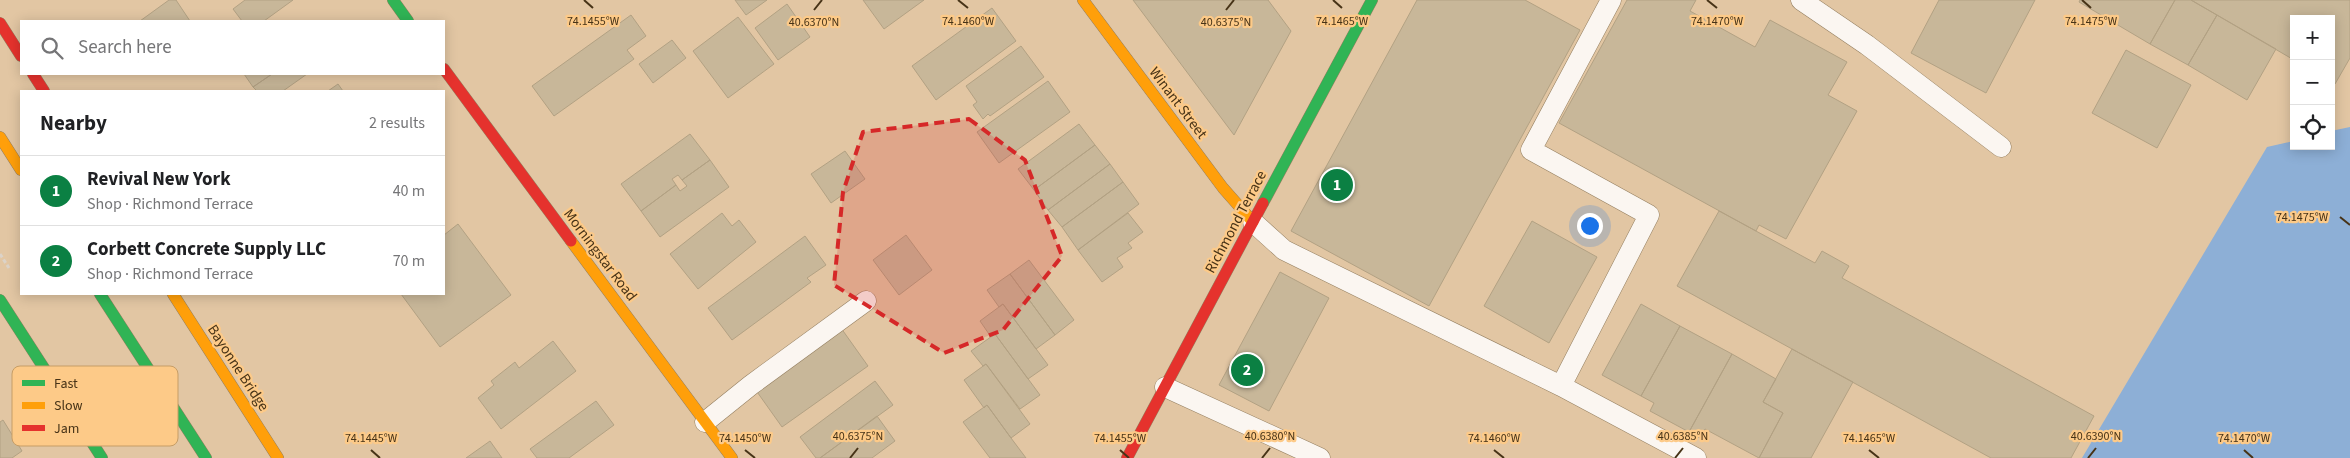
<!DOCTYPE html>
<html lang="en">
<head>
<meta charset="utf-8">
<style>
	body { margin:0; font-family:"Source Sans 3",sans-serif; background:#f2f2f2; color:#202124 }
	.controls { position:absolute; right:15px; top:15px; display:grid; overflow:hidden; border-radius:0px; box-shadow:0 2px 12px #0003 }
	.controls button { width:45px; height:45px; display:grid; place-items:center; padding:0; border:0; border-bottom:1px solid #e0e0e0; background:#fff; color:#202124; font:25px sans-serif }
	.you { position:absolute; left:1589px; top:225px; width:18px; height:18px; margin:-12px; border:4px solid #fff; border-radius:50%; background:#1a73e8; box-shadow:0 0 0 8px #1a73e833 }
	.badge { display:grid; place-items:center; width:32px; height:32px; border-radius:50%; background:#0b8043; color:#fff; font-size:16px; font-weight:700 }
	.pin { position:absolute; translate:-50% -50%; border:2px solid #fff; box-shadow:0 1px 5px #0006 }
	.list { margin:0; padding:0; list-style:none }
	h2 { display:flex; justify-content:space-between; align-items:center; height:65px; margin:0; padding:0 20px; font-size:21px }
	h2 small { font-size:16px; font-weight:400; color:#757577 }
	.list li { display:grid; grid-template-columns:32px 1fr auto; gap:15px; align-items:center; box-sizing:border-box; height:70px; padding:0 20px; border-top:1px solid #e0e0e0 }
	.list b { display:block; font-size:19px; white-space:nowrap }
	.list p { margin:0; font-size:16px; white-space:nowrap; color:#757577 }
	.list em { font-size:16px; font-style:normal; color:#757577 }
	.icon { flex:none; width:28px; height:28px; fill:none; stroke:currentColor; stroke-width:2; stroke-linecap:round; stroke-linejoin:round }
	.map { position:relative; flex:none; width:2350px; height:458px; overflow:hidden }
	.search { position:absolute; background:#fff; box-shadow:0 2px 12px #0003; left:20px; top:20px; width:425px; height:55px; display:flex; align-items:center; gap:12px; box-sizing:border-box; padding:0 18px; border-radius:0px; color:#757577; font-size:19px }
	.panel { position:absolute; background:#fff; box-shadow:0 2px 12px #0003; left:20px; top:90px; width:425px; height:205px; border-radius:0px }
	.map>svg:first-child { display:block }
	.water { fill:#8dafd6 }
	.building { fill:#c8b799; stroke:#b2a183 }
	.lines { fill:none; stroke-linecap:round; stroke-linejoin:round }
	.lane-casing { stroke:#947f60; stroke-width:21 }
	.fast-casing { stroke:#947f60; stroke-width:12 }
	.slow-casing { stroke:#947f60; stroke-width:12 }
	.jam-casing { stroke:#947f60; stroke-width:12 }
	.path { stroke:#dcd3c8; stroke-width:3; stroke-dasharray:4 2.5; stroke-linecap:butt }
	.lane { stroke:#fbf6f1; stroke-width:20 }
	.fast { stroke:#30b455; stroke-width:11 }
	.slow { stroke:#ff9f0a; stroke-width:11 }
	.jam { stroke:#e5322d; stroke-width:11 }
	.marked { fill:#d62828; fill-opacity:0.2; stroke:#d62828; stroke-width:4; stroke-dasharray:10 6; stroke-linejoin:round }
	.ticks { fill:none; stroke:#473317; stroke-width:2 }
	.labels { text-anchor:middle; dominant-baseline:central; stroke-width:4.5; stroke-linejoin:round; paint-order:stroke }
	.street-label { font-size:15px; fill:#473317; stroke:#fdca88 }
	.key { fill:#fdca88; stroke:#c69d66; stroke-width:1 }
	.key-label { font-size:14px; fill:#473317 }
	.ticks-label { font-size:12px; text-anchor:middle; fill:#473317; stroke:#fdca88; stroke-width:4.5; stroke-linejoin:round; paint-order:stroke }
</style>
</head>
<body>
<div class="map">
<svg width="2350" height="458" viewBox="0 0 2350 458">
	<rect width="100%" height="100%" fill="#e2c6a3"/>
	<path class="water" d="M2350,127V458H2082L2267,147L2294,141V146H2331V131Z"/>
	<path class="building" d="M169,0H176L190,21H140Z
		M245,0H293L264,21H242L233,9Z
		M735,0H767L746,15Z
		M863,0H924L884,29Z
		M1133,0H1268L1291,31L1234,135Z
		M1417,0H1525L1580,30L1429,306L1291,231Z
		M1627,0H1696L1690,11L1755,47L1770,20L1847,62L1828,95L1857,111L1786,239L1759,225L1756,231L1559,123Z
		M1939,0H2035L1986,93L1911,53Z
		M2080,0H2175L2150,44L2079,2Z
		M2175,0H2191L2217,15L2188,65L2150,44Z
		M2191,0H2350V58L2335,84L2331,81V19H2294V60Z
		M787,4L810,37L778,60L755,28Z
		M992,8L1016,41L936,100L912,66Z
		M631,15L646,36L627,50L634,59L554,116L532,86Z
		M2217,15L2276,49L2247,100L2188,65Z
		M738,17L774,64L728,98L693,51Z
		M672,40L686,58L653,83L639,64Z
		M1021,46L1044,77L990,116L988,114L983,119L973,105L977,102L966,86Z
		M2126,50L2191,85L2157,148L2092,113Z
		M244,74H272L253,87Z
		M272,74H307L283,91H257L253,87Z
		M1048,81L1070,112L999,163L977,132Z
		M338,84L343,91H328Z
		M1079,124L1095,145L1034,190L1018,169Z
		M690,134L710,160L682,180L678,175L672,179L676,185L641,211L621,184Z
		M1095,145L1110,164L1048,210L1034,190Z
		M845,151L865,179L831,203L811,174Z
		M710,160L729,187L660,237L641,211L676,185L680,191L687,186L682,180Z
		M1110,164L1123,182L1062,227L1048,210Z
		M1123,182L1139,204L1078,250L1062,227Z
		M1719,211L1815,263L1822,251L1849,266L1842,278L2094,416L2071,458H1991L1677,286Z
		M722,213L732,226L739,220L756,242L698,289L670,254Z
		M1128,213L1143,232L1128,243L1132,248L1117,258L1123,267L1102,282L1078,250Z
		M1532,221L1597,257L1549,343L1484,306Z
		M458,224L511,295L440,347L401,294H444V235Z
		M906,235L932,270L899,295L873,260Z
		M805,236L826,265L807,278L811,282L732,340L708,308Z
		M1029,260L1074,320L1055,335L1010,274Z
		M1280,272L1329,298L1269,411L1219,385Z
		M1010,274L1055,335L1036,349L1003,304L999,307L987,290Z
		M1003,304L1048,365L1028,379L995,334L991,337L980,321Z
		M1641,304L1680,326L1641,396L1602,375Z
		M1680,326L1732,354L1689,432L1650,411L1654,403L1641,396Z
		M841,328L868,366L782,427L755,389Z
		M995,334L1040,395L1020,409L986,364L983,366L971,351Z
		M553,341L576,371L501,429L478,398L494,385L491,381L515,362L519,368Z
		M1792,349L1853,382L1811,458H1759L1783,413L1763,402Z
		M1732,354L1776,379L1763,402L1783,413L1759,458L1705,429L1700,438L1689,432Z
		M986,364L1030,424L1011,438L987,405L984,408L964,380Z
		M875,381L893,405L820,458H816L800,437Z
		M596,401L614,425L569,458H537L530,449Z
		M987,405L1011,438L1026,458H990L963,422Z
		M877,416L895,441L872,458H820Z
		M3,420L22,451L12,458H0V422Z
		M490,441L502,458H466Z"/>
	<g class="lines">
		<defs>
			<path id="lane" d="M1801,0L1867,45L2001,147
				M1253,222L1284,250L1561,386L1649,215L1531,150L1611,0
				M1561,386L1696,458
				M1165,387L1320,458
				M705,422L751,385L866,301"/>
			<path id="fast" d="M393,0L408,21
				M1263,203L1372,0
				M100,294L206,458
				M0,300L102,458"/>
			<path id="slow" d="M1083,0L1223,188L1253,222
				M0,137L21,170
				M571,241L732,458
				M173,294L278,458"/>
			<path id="jam" d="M0,23L21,56
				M444,69L571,241
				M33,74L44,91
				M1127,458L1263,203"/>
		</defs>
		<use href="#lane" class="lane-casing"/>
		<use href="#fast" class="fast-casing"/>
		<use href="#slow" class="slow-casing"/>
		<use href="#jam" class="jam-casing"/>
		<path class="path" d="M0,254L9,268"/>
		<use href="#lane" class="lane"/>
		<use href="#fast" class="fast"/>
		<use href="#slow" class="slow"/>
		<use href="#jam" class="jam"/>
	</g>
	<path class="marked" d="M969,119L1025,160L1062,256L1003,330L944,353L834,285L843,192L863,132Z"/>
	<path class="ticks" d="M584,0L593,8M958,0L968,8M1333,0L1342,8M1707,0L1717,8M2082,0L2091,8M814,10L822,0M1226,10L1234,0M2340,217L2350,225M371,450L380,458M745,450L755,458M1120,450L1129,458M1494,450L1504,458M1869,450L1879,458M2244,450L2253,458M850,458L858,448M1262,458L1270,448M1675,458L1683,448M2088,458L2096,448"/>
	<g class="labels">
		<g class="street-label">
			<text transform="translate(1178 103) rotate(53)">Winant Street</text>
			<text transform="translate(1236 222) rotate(-62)">Richmond Terrace</text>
			<text transform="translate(600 255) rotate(53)">Morningstar Road</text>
			<text transform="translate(238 368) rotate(57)">Bayonne Bridge</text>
		</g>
	</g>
	<rect x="12" y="366" width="166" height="80" rx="8" class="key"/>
	<rect x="22" y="380" width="23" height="6" fill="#30b455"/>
	<rect x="22" y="402" width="23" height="7" fill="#ff9f0a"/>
	<rect x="22" y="425" width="23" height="6" fill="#e5322d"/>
	<g class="key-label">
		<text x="54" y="388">Fast</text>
		<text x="54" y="410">Slow</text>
		<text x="54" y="433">Jam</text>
	</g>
	<g class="ticks-label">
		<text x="1717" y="25">74.1470°W</text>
		<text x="593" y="25">74.1455°W</text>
		<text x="2091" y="25">74.1475°W</text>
		<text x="968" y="25">74.1460°W</text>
		<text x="1342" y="25">74.1465°W</text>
		<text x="814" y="26">40.6370°N</text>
		<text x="1226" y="26">40.6375°N</text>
		<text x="2302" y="221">74.1475°W</text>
		<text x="858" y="440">40.6375°N</text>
		<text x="1270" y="440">40.6380°N</text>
		<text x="1683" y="440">40.6385°N</text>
		<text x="2096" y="440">40.6390°N</text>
		<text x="371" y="442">74.1445°W</text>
		<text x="745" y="442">74.1450°W</text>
		<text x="1120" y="442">74.1455°W</text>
		<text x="1494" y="442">74.1460°W</text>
		<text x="1869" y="442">74.1465°W</text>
		<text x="2244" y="442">74.1470°W</text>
	</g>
</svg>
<div class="controls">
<button>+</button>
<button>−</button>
<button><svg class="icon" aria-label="locate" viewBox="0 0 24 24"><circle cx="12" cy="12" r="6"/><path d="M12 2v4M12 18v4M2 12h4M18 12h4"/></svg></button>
</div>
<div class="you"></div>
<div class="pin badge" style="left:1337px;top:185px">1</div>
<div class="pin badge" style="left:1247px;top:370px">2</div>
<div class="search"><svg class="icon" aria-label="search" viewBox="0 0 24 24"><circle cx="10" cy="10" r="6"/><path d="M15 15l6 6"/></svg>Search here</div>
<section class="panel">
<h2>Nearby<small>2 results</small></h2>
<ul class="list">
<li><span class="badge">1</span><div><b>Revival New York</b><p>Shop · Richmond Terrace</p></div><em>40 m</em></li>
<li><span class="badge">2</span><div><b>Corbett Concrete Supply LLC</b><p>Shop · Richmond Terrace</p></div><em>70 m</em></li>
</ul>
</section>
</div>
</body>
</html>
